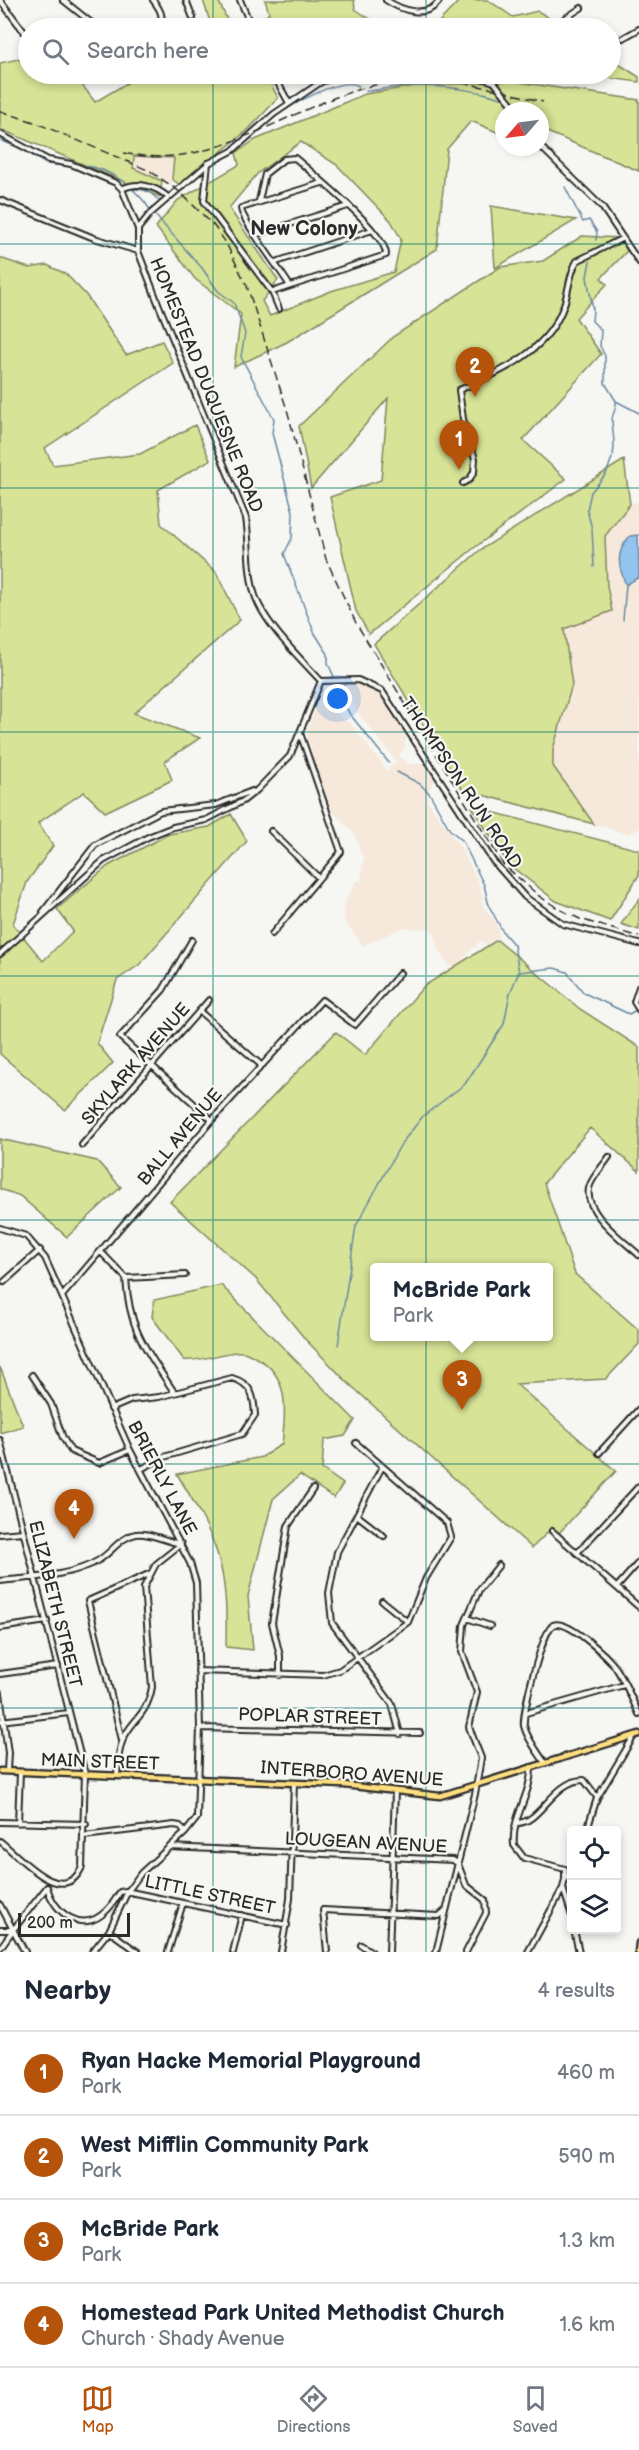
<!DOCTYPE html>
<html lang="en">
<head>
<meta charset="utf-8">
<style>
	body { margin:0; font-family:"Balsamiq Sans",sans-serif; background:#f2f2f3; color:#1f2937 }
	.controls { position:absolute; right:18px; bottom:18px; display:grid; overflow:hidden; border-radius:6px; box-shadow:0 3px 9px #0003 }
	.controls button { width:54px; height:54px; display:grid; place-items:center; padding:0; border:0; border-bottom:2px solid #e0e1e3; background:#fff; color:#1f2937; font:30px sans-serif }
	.compass { position:absolute; left:495px; top:102px; width:54px; height:54px; border-radius:50%; background:#fff; box-shadow:0 3px 9px #0003; rotate:242deg }
	.scale { position:absolute; left:18px; bottom:15px; width:112px; box-sizing:border-box; padding-left:6px; border:3px solid #2b2b2b; border-top:0; font-size:16px; line-height:21px; white-space:nowrap; color:#2b2b2b; -webkit-text-stroke:4px #f6f6f2; paint-order:stroke }
	.you { position:absolute; left:338px; top:699px; width:21px; height:21px; margin:-15px; border:4px solid #fff; border-radius:50%; background:#1a73e8; box-shadow:0 0 0 9px #1a73e833 }
	.badge { display:grid; place-items:center; width:39px; height:39px; border-radius:50%; background:#b45309; color:#fff; font-size:20px; font-weight:700 }
	.pin { position:absolute; translate:-50% -50px; filter:drop-shadow(0 2px 3px #0008) }
	.pin::after { content:''; position:absolute; top:32px; width:21px; height:18px; background:inherit; clip-path:polygon(0 0,100% 0,50% 100%) }
	.popup { position:absolute; left:370px; top:1263px; width:183px; height:78px; box-sizing:border-box; display:grid; place-content:center; border-radius:6px; background:#fff; filter:drop-shadow(0 2px 4px #0005); font-size:20px; white-space:nowrap; color:#747a83 }
	.popup b { font-size:22px; color:#1f2937 }
	.popup::after { content:''; position:absolute; left:50%; top:100%; margin-left:-12px; border:12px solid transparent; border-top-color:#fff }
	.list { margin:0; padding:0; list-style:none }
	h2 { display:flex; justify-content:space-between; align-items:center; height:78px; margin:0; padding:0 24px; font-size:26px }
	h2 small { font-size:20px; font-weight:400; color:#747a83 }
	.list li { display:grid; grid-template-columns:39px 1fr auto; gap:18px; align-items:center; box-sizing:border-box; height:84px; padding:0 24px; border-top:2px solid #e0e1e3 }
	.list b { display:block; font-size:22px; white-space:nowrap }
	.list p { margin:0; font-size:20px; white-space:nowrap; color:#747a83 }
	.list em { font-size:20px; font-style:normal; color:#747a83 }
	.icon { flex:none; width:33px; height:33px; fill:none; stroke:currentColor; stroke-width:2; stroke-linecap:round; stroke-linejoin:round }
	.map { position:relative; flex:none; width:639px; height:1952px; overflow:hidden }
	.search { position:absolute; background:#fff; box-shadow:0 3px 9px #0003; left:18px; right:18px; top:18px; height:66px; display:flex; align-items:center; gap:15px; box-sizing:border-box; padding:0 21px; border-radius:33px; color:#747a83; font-size:22px }
	.sheet { height:414px; background:#fff }
	nav { display:flex; justify-content:space-around; align-items:center; box-sizing:border-box; height:84px; border-top:2px solid #e0e1e3; background:#fff; font-size:16px; color:#747a83 }
	nav a { display:grid; justify-items:center; gap:3px }
	nav .on { color:#b45309 }
	.map>svg:first-child { display:block }
	.built { fill:#f6e9db }
	.green { fill:#d7e396; stroke:#818760; stroke-width:1.5; fill-rule:evenodd }
	.water { fill:#93c4ef; stroke:#6987a1; stroke-width:1.5 }
	.lines { fill:none; stroke-linecap:round; stroke-linejoin:round }
	.stream { stroke:#6987a1; stroke-width:1.5 }
	.minor-casing { stroke:#2b2b2b; stroke-width:8 }
	.major-casing { stroke:#2b2b2b; stroke-width:9 }
	.minor { stroke:#f6f6f2; stroke-width:4 }
	.major { stroke:#fedf80; stroke-width:4.5 }
	.rail { stroke:#2b2b2b; stroke-width:1.5; stroke-dasharray:9 4.5; stroke-linecap:butt }
	.minor-bridge-casing { stroke:#2b2b2b; stroke-width:8; stroke-linecap:butt }
	.minor-bridge { stroke:#f6f6f2; stroke-width:4 }
	.grid { fill:none; stroke:#0f766e; stroke-width:1.5; stroke-opacity:0.55 }
	.labels { text-anchor:middle; dominant-baseline:central; stroke-width:4.5; stroke-linejoin:round; paint-order:stroke }
	.street-label { font-size:18px; fill:#2b2b2b; stroke:#f6f6f2 }
	.neighbourhood-label { font-size:20px; font-weight:bold; fill:#2b2b2b; stroke:#f6f6f2 }
</style>
</head>
<body>
<div class="map">
<svg width="639" height="1952" viewBox="0 0 639 1952">
	<rect width="100%" height="100%" fill="#f6f6f2"/>
	<filter id="ink" filterUnits="userSpaceOnUse"><feTurbulence type="fractalNoise" baseFrequency=".0167" numOctaves="2"/><feDisplacementMap in="SourceGraphic" scale="12" xChannelSelector="R" yChannelSelector="G"/><feConvolveMatrix kernelMatrix="1 2 1 2 8 2 1 2 1" color-interpolation-filters="sRGB"/></filter>
	<g filter="url(#ink)">
		<path class="built" d="M133,155L174,157L172,186L133,168Z
			M639,501V829L627,834L594,824L553,767V749L572,685L564,628L612,611L607,586L605,536L630,504Z
			M345,682L370,687L383,697L406,732L405,746L399,756L407,764H426L437,780L431,784L427,800L462,850L478,882L483,896L482,905L497,924L499,936L487,945L480,941L457,966H449L438,950L435,934L429,928H402L363,946L345,922L344,903L356,881H361L364,856H362L355,835L328,806L308,741L307,731L322,691L341,718L352,725L387,771L396,761L355,709Z"/>
		<path class="green" d="M203,0H218L231,28H212Z
			M265,0H354L355,9C368,18 380,26 395,28H263L258,26L269,13Z
			M460,0H488L513,17L538,11L565,28H418L435,26Z
			M18,59L28,66V74H39L50,81L77,78L95,102L142,74H266L278,98L249,129L180,185L172,179L174,158L134,156L133,168L162,181L160,197L0,129V63Z
			M611,59L639,77V82L577,74H610Z
			M512,81L639,100V171L545,131L540,132V111H504V135L471,121L447,149L437,249L287,342L234,367L241,314L195,279L156,227L178,200L239,165L236,153L255,140L365,94L415,86ZM301,142L337,165L391,221L401,239L394,272L331,291L270,316L262,301L278,280L229,208L258,173Z
			M491,206L576,220L495,268Z
			M582,236L620,238L627,251L601,278L607,284L576,318L601,354L523,440L566,479L474,548L369,634L356,611L330,497L381,480L388,398L311,488L299,426L394,336L500,267L543,261Z
			M0,258L29,268L47,265L66,274L86,295L126,355L162,341L173,363L45,448L53,465L140,454L195,425L210,460L158,490L161,524L216,572L240,620L134,713L200,738L165,761L172,780L105,812L84,792L38,823L53,846L27,882L13,924L43,961L73,931L57,909L108,866L169,834L209,827L231,814L247,841L139,965L117,980L97,1043L113,1063L65,1110L0,1054Z
			M624,460L630,504L605,536L607,586L612,611L564,629L572,685L553,749V766L594,824L463,790L374,644L480,550Z
			M472,807L639,850V875L610,921L556,901L508,864Z
			M639,899V930L621,924Z
			M497,940L580,1009L639,1047V1171L590,1128L544,1183L575,1274L639,1330V1344L606,1379L516,1384L616,1471L559,1533L552,1528L532,1548L347,1382L306,1340L256,1279L170,1202L336,1032L365,1055L424,986ZM375,1268H549V1336H375Z
			M0,1139L97,1161L121,1187L67,1237L20,1196L0,1189Z
			M221,1285L355,1420L345,1436L324,1440L322,1469L343,1484L334,1498L300,1475L273,1499L248,1596L253,1650L226,1647C228,1567 219,1542 177,1474L262,1457L282,1444C286,1412 290,1374 256,1358C252,1356 247,1352 243,1352C228,1350 204,1362 184,1360L152,1317L154,1300Z
			M0,1367L23,1426L0,1433Z"/>
		<path class="water" d="M638,535L639,577L626,585C618,566 615,552 630,536Z"/>
		<g class="lines">
			<path class="stream" d="M366,91C377,91 388,87 399,87C436,84 469,88 505,99
				M513,101L520,109
				M274,118C290,106 341,75 359,86
				M0,140L24,150L46,164L74,167
				M86,166C110,168 138,190 151,211
				M565,187L583,222L589,220L597,232L596,240
				M132,188L148,191L161,202
				M155,215L202,268L218,291L234,303L245,333L241,357L274,419L272,433L293,512L292,538L284,554L314,632L328,654V663L334,677
				M590,261L587,277L593,310L592,321L601,330L600,346L605,356V383L616,401L639,413
				M613,455C616,440 612,434 612,420C612,413 617,410 616,401
				M594,567L592,529L587,510L591,492L606,474L612,458
				M623,620L626,585
				M335,682L349,713L389,763
				M397,772L420,784L430,794L450,830L462,840L484,885L489,906L503,932L514,945L519,972L554,968L567,972L584,993L629,1014L638,1009
				M338,1345L356,1226L401,1144L423,1116L465,1084L504,1024L510,993L519,972"/>
			<defs>
				<path id="minor" d="M0,0L28,37
					M63,0L98,28
					M153,0C160,9 167,20 155,28
					M186,0L193,18
					M240,0L252,28
					M386,0C401,10 427,20 440,0
					M550,28L581,8
					M623,38L639,29
					M273,74L289,103
					M471,74L494,82
					M512,104L517,111
					M0,134L48,160L71,164L116,183L122,189L138,229
					M540,146L602,207L639,262
					M208,163L204,201L272,292L386,255C387,233 313,174 295,158L284,159L265,174L259,201
					M122,189C138,181 155,186 168,197
					M0,200L94,238L138,251
					M255,235L348,206
					M276,262L372,230
					M290,286C282,272 240,218 241,208L322,183
					M272,292L279,309
					M463,483L469,480L474,472L475,459L463,419L459,390C499,373 545,353 562,310C569,295 568,276 577,261L623,238
					M321,681C300,658 262,622 254,592C247,568 250,543 246,518L158,303L138,251V229L150,214L209,163L232,151L274,114L321,82L343,74H414
					M321,681L358,680L382,691L493,861L525,897L563,924L639,944
					M271,831L319,878
					M43,912L95,845L161,811L216,805L252,791
					M272,934L341,852L300,733
					M192,940L163,990L120,1037L212,1120
					M0,954L103,861L148,837L173,827L206,820L243,801L257,790L290,756L321,681
					M639,987L634,1002L639,1010
					M199,1011L261,1065
					M82,1145L209,1000
					M609,1157C603,1166 594,1175 590,1185C580,1210 623,1240 639,1255
					M0,1228L26,1236L45,1258L130,1450L190,1563L196,1583L200,1728L197,1818L185,1833L141,1873L128,1891L109,1931L92,1952
					M101,1252L126,1278C129,1331 146,1349 174,1392
					M126,1278L185,1275
					M4,1282L40,1250
					M63,1295L212,1120L322,1000L355,1025L400,973
					M32,1375L51,1404L63,1438L71,1451L99,1463L130,1450
					M111,1409L132,1400L159,1397L232,1378C252,1384 254,1396 255,1415L242,1434L164,1457L141,1469
					M0,1440L85,1774L82,1867C63,1908 21,1858 0,1841
					M599,1453L639,1409
					M382,1467L337,1552L329,1593L332,1623L392,1704L400,1734
					M358,1516L384,1536
					M552,1531L639,1607
					M0,1534L23,1532
					M577,1553L639,1486
					M0,1581C29,1578 74,1576 99,1560C112,1552 120,1537 136,1534C150,1532 167,1542 181,1544
					M617,1587L639,1562
					M382,1601L408,1622
					M467,1618L490,1626
					M0,1628L47,1621
					M198,1671L323,1675L340,1670L408,1622L426,1578L451,1537L447,1523L356,1443
					M0,1674L58,1666
					M280,1675V1656L272,1623L288,1526L313,1489
					M0,1693L8,1753L7,1771
					M526,1713L624,1685
					M0,1721L69,1713
					M200,1728L420,1733
					M122,1740L88,1601L151,1573
					M545,1763C538,1752 527,1739 524,1726C522,1713 542,1632 553,1625C567,1618 608,1657 616,1668C625,1682 632,1699 639,1714
					M531,1767C532,1793 511,1818 514,1845L524,1858L565,1869V1879
					M117,1776C118,1765 118,1752 122,1742C130,1720 147,1717 152,1687L144,1587L156,1564L181,1544
					M0,1822L86,1824
					M18,1823L20,1772
					M517,1823C540,1824 553,1780 584,1780L597,1797
					M587,1830L597,1798L634,1736
					M84,1836L174,1825L180,1826L185,1833
					M169,1847L453,1860L458,1864L466,1885L485,1900L486,1913L466,1952
					M47,1887C54,1913 82,1935 106,1911C112,1906 116,1898 120,1892L126,1891L287,1925
					M563,1888L572,1916
					M0,1905L25,1952
					M0,1930H13L47,1887
					M574,1930L579,1952
					M109,1931L138,1952
					M361,1945L372,1952
					M0,1948L13,1930
					M168,1952L183,1903
					M233,1952L242,1915
					M281,1952L290,1899L294,1783
					M327,1952L323,1910L439,1916L446,1910
					M389,1952L395,1792
					M436,1952L475,1794L481,1758L469,1727L477,1692L462,1652L464,1625L479,1590L499,1565
					M528,1952L563,1888L565,1879L570,1875"/>
				<path id="major" d="M0,1771L344,1785L440,1796L639,1734
					M638,1952L639,1943"/>
			</defs>
			<use href="#minor" class="minor-casing"/>
			<use href="#major" class="major-casing"/>
			<use href="#minor" class="minor"/>
			<use href="#major" class="major"/>
			<path class="rail" d="M0,111L34,122L150,171L180,192L214,226L226,243L247,286L288,413L326,559L356,623L503,864L539,896L561,910L580,919L639,937
				M124,153C218,174 296,99 385,83C439,73 492,88 543,102"/>
			<defs>
				<path id="minor-bridge" d="M494,82L512,104"/>
			</defs>
			<use href="#minor-bridge" class="minor-bridge-casing"/>
			<use href="#minor-bridge" class="minor-bridge"/>
		</g>
	</g>
	<path class="grid" d="M213,0V28M426,0V28M213,74V1952M426,74V1952M0,244H639M0,488H639M0,732H639M0,976H639M0,1220H639M0,1464H639M0,1708H639"/>
	<g class="labels">
		<g class="street-label">
			<text transform="translate(206 385) rotate(68)">HOMESTEAD DUQUESNE ROAD</text>
			<text transform="translate(461 783) rotate(56)">THOMPSON RUN ROAD</text>
			<text transform="translate(136 1064) rotate(-49)">SKYLARK AVENUE</text>
			<text transform="translate(180 1137) rotate(-50)">BALL AVENUE</text>
			<text transform="translate(162 1478) rotate(62)">BRIERLY LANE</text>
			<text transform="translate(55 1604) rotate(76)">ELIZABETH STREET</text>
			<text transform="translate(310 1717) rotate(2)">POPLAR STREET</text>
			<text transform="translate(100 1762) rotate(2)">MAIN STREET</text>
			<text transform="translate(352 1774) rotate(4)">INTERBORO AVENUE</text>
			<text transform="translate(366 1843) rotate(3)">LOUGEAN AVENUE</text>
			<text transform="translate(210 1895) rotate(12)">LITTLE STREET</text>
		</g>
		<g class="neighbourhood-label">
			<text x="304" y="229">New Colony</text>
		</g>
	</g>
</svg>
<div class="controls">
<button><svg class="icon" aria-label="locate" viewBox="0 0 24 24"><circle cx="12" cy="12" r="6"/><path d="M12 2v4M12 18v4M2 12h4M18 12h4"/></svg></button>
<button><svg class="icon" aria-label="layers" viewBox="0 0 24 24"><path d="M12 4l9 5-9 5-9-5zM3 14l9 5 9-5"/></svg></button>
</div>
<svg class="compass" viewBox="-18 -18 36 36"><path d="M0-13l5 13h-10z" fill="#e53935"/><path d="M0 13l5-13h-10z" fill="#747a83"/></svg>
<div class="scale">200 m</div>
<div class="you"></div>
<div class="pin badge" style="left:459px;top:470px">1</div>
<div class="pin badge" style="left:475px;top:397px">2</div>
<div class="pin badge" style="left:462px;top:1410px">3</div>
<div class="popup"><b>McBride Park</b>Park</div>
<div class="pin badge" style="left:74px;top:1539px">4</div>
<div class="search"><svg class="icon" aria-label="search" viewBox="0 0 24 24"><circle cx="10" cy="10" r="6"/><path d="M15 15l6 6"/></svg>Search here</div>
</div>
<section class="sheet">
<h2>Nearby<small>4 results</small></h2>
<ul class="list">
<li><span class="badge">1</span><div><b>Ryan Hacke Memorial Playground</b><p>Park</p></div><em>460 m</em></li>
<li><span class="badge">2</span><div><b>West Mifflin Community Park</b><p>Park</p></div><em>590 m</em></li>
<li><span class="badge">3</span><div><b>McBride Park</b><p>Park</p></div><em>1.3 km</em></li>
<li><span class="badge">4</span><div><b>Homestead Park United Methodist Church</b><p>Church · Shady Avenue</p></div><em>1.6 km</em></li>
</ul>
</section>
<nav>
<a class="on"><svg class="icon" aria-label="map" viewBox="0 0 24 24"><path d="M3 6l6-2 6 2 6-2v14l-6 2-6-2-6 2zM9 4v14M15 6v14"/></svg>Map</a>
<a><svg class="icon" aria-label="directions" viewBox="0 0 24 24"><path d="M12 3l9 9-9 9-9-9zM9 14v-3h6M13 9l2 2-2 2"/></svg>Directions</a>
<a><svg class="icon" aria-label="saved" viewBox="0 0 24 24"><path d="M7 4h10v16l-5-4-5 4z"/></svg>Saved</a>
</nav>
</body>
</html>
